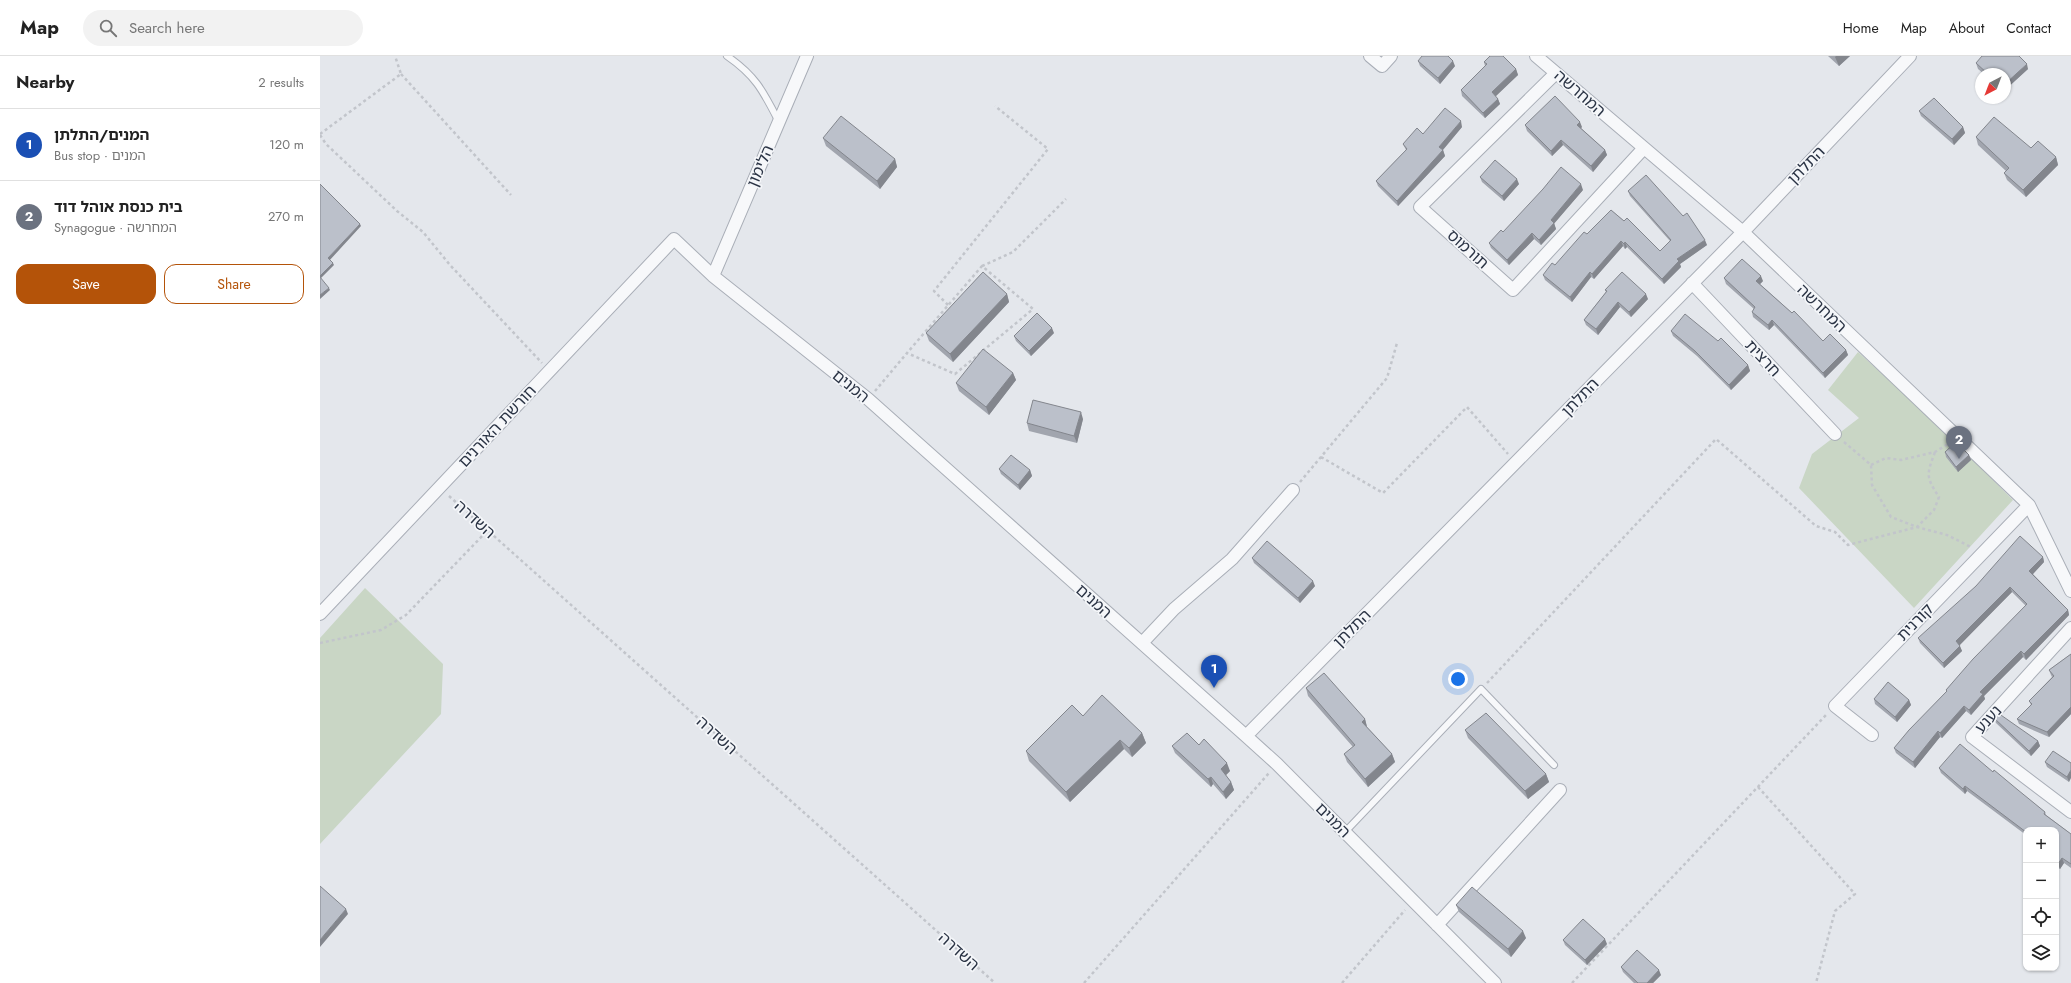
<!DOCTYPE html>
<html lang="en">
<head>
<meta charset="utf-8">
<style>
	body { margin:0; font-family:Jost,"Noto Sans Hebrew",sans-serif; background:#f2f2f2; color:#222 }
	.controls { position:absolute; right:12px; bottom:12px; display:grid; overflow:hidden; border-radius:8px; box-shadow:0 1px 3px #0004 }
	.controls button { width:36px; height:36px; display:grid; place-items:center; padding:0; border:0; border-bottom:1px solid #e0e0e0; background:#fff; color:#222; font:20px sans-serif }
	.compass { position:absolute; left:1655px; top:12px; width:36px; height:36px; border-radius:50%; background:#fff; box-shadow:0 1px 3px #0004; rotate:222deg }
	.you { position:absolute; left:1138px; top:623px; width:14px; height:14px; margin:-10px; border:3px solid #fff; border-radius:50%; background:#1a73e8; box-shadow:0 0 0 6px #1a73e833 }
	.badge { display:grid; place-items:center; width:26px; height:26px; border-radius:50%; background:#b45309; color:#fff; font-size:13px; font-weight:700 }
	.pin { position:absolute; translate:-50% -33px; filter:drop-shadow(0 1px 2px #0008) }
	.pin::after { content:''; position:absolute; top:21px; width:14px; height:12px; background:inherit; clip-path:polygon(0 0,100% 0,50% 100%) }
	.list { margin:0; padding:0; list-style:none }
	h2 { display:flex; justify-content:space-between; align-items:center; height:52px; margin:0; padding:0 16px; font-size:17px }
	h2 small { font-size:13px; font-weight:400; color:#767676 }
	.list li { display:grid; grid-template-columns:26px 1fr auto; gap:12px; align-items:center; box-sizing:border-box; height:72px; padding:0 16px; border-top:1px solid #e0e0e0 }
	.list b { display:block; font-size:15px; white-space:nowrap }
	.list p { margin:0; font-size:13px; white-space:nowrap; color:#767676 }
	.list em { font-size:13px; font-style:normal; color:#767676 }
	.actions { display:flex; gap:8px; padding:12px 16px }
	.actions a { flex:1; padding:9px 0; border:1px solid #b45309; border-radius:12px; text-align:center; font-size:14px; color:#b45309 }
	.actions .main { background:#b45309; color:#fff }
	.icon { flex:none; width:22px; height:22px; fill:none; stroke:currentColor; stroke-width:2; stroke-linecap:round; stroke-linejoin:round }
	.map { position:relative; flex:none; width:1751px; height:927px; overflow:hidden }
	header { display:flex; align-items:center; gap:24px; box-sizing:border-box; height:56px; padding:0 20px; background:#fff; border-bottom:1px solid #e0e0e0 }
	header strong { font-size:19px }
	nav { display:flex; gap:22px; margin-inline-start:auto; font-size:14px }
	.search { width:280px; height:36px; background:#f2f2f2; display:flex; align-items:center; gap:10px; box-sizing:border-box; padding:0 14px; border-radius:22px; color:#767676; font-size:15px }
	main { display:flex }
	aside { flex:1; background:#fff }
	.map>svg:first-child { display:block }
	.green { fill:#c9d6c5 }
	.lines { fill:none; stroke-linecap:round; stroke-linejoin:round }
	.service-casing { stroke:#a9aeb7; stroke-width:8 }
	.minor-casing { stroke:#a9aeb7; stroke-width:14 }
	.path { stroke:#c2c5cb; stroke-width:2.5; stroke-dasharray:3 3; stroke-linecap:butt }
	.service { stroke:#f7f8fa; stroke-width:6 }
	.minor { stroke:#f7f8fa; stroke-width:12 }
	.wall { fill:#a1a5ae }
	.shaded-wall { fill:#83868d }
	.building { fill:#bbc0ca; stroke:#83868d }
	.labels { text-anchor:middle; dominant-baseline:central; stroke-width:3.5; stroke-linejoin:round; paint-order:stroke }
	.street-label { font-size:16px; fill:#2b3445; stroke:#f4f6f9 }
</style>
</head>
<body>
<header>
<strong>Map</strong>
<div class="search"><svg class="icon" aria-label="search" viewBox="0 0 24 24"><circle cx="10" cy="10" r="6"/><path d="M15 15l6 6"/></svg>Search here</div>
<nav><a>Home</a><a>Map</a><a>About</a><a>Contact</a></nav>
</header>
<main>
<aside>
<h2>Nearby<small>2 results</small></h2>
<ul class="list">
<li><span class="badge" style="background:#1a4fb4">1</span><div><b>המנים/התלתן</b><p>Bus stop · המנים</p></div><em>120 m</em></li>
<li><span class="badge" style="background:#6b7280">2</span><div><b>בית כנסת אוהל דוד</b><p>Synagogue · המחרשה</p></div><em>270 m</em></li>
</ul>
<div class="actions"><a class="main">Save</a><a>Share</a></div>
</aside>
<div class="map">
<svg width="1751" height="927" viewBox="0 0 1751 927">
	<rect width="100%" height="100%" fill="#e4e7ec"/>
	<path class="green" d="M1538,296L1613,364L1693,444L1594,552L1479,432L1492,398L1539,362L1508,334Z
		M45,532L123,608L121,658L0,788V582Z"/>
	<g class="lines">
		<defs>
			<path id="service" d="M407,0C436,20 443,35 459,66
				M1025,776L1161,633L1234,709"/>
			<path id="minor" d="M1050,0L1062,10L1071,0
				M1216,0L1423,176L1709,449L1751,535
				M1236,17L1100,151L1193,234L1324,92
				M393,220L487,0
				M1372,227L1515,378
				M0,558L354,183L393,220L548,343L926,680L957,708L1175,927
				M1751,572L1652,681L1751,756
				M822,587L854,553L912,503L973,434
				M1552,679L1515,650L1709,449
				M926,680L1423,176L1590,0
				M1117,869L1240,734"/>
		</defs>
		<use href="#service" class="service-casing"/>
		<use href="#minor" class="minor-casing"/>
		<path class="path" d="M81,18L191,139
			M0,78L81,18L75,0
			M0,79L6,88L77,155L103,176L130,209L222,307
			M662,210L693,196L746,143
			M628,249L614,235L728,93L675,50
			M555,335L587,297L635,318L713,253L662,210L587,297
			M1524,386L1551,409L1552,429L1571,461L1597,471L1627,479L1651,491
			M1001,401L1063,437L1147,351L1188,398
			M1551,409L1566,402L1581,404L1615,396L1628,388
			M980,426L1067,322L1077,287
			M129,440L675,927
			M0,587L61,574L86,559L168,474
			M1167,627L1396,383L1496,470L1515,476L1528,489L1597,471L1614,454L1619,441C1605,420 1607,418 1615,396
			M1438,731L1535,838L1515,855L1496,927
			M764,927L949,717
			M1022,927L1085,854
			M1252,927L1506,659"/>
		<use href="#service" class="service"/>
		<use href="#minor" class="minor"/>
	</g>
	<path class="wall" d="M1508,0H1530L1519,10Z
		M1098,5L1135,10L1120,28L1100,10Z
		M1164,6L1196,13L1198,19L1175,40L1178,43L1180,48L1165,62L1142,40L1141,34L1165,10Z
		M1656,7L1708,13L1685,34V18H1664L1658,13Z
		M1599,55L1643,71L1645,77L1634,89L1601,60Z
		M1205,69L1262,71L1261,72L1285,94L1287,99L1273,116L1243,89L1232,100L1207,75Z
		M1142,71L1123,94L1125,100L1078,150L1058,130L1056,125L1086,94L1083,88L1103,78Z
		M1656,81L1736,101L1738,109L1706,141L1687,124L1684,117L1686,115L1658,89Z
		M503,82L575,103L577,111L560,133L506,90Z
		M1160,121L1199,128L1184,145L1162,126Z
		M1263,134L1234,167L1236,173L1221,189L1214,183L1189,209L1171,192L1169,187L1183,176Z
		M1308,135L1387,189L1360,208L1361,211L1344,228L1307,191L1305,193L1303,190L1274,223L1271,221L1252,246L1225,224L1223,219L1235,209L1267,178L1291,154L1340,195L1350,185L1310,140Z
		M1404,222L1443,225L1440,228L1503,285L1526,294L1528,299L1505,322L1454,269L1449,274L1433,261L1432,256L1434,253L1406,228Z
		M1285,234L1328,243L1311,261L1300,251L1278,279L1266,269L1264,264L1286,236Z
		M687,238L689,246L633,306L609,285L606,277Z
		M1351,275L1398,285L1428,309L1430,315L1411,334L1377,300L1353,280Z
		M734,277L711,300L696,285L694,280Z
		M693,317L696,324L669,359L639,335L636,327Z
		M763,363L757,387L709,375L707,367Z
		M1625,396L1649,399L1651,404L1638,416L1626,401Z
		M679,413L710,414L712,420L700,434L681,418Z
		M1723,501L1724,506L1713,518L1748,554L1749,559L1706,604L1703,601L1664,640L1665,643L1651,659L1646,655L1622,682L1620,681L1595,712L1576,697L1574,692L1626,636V634L1706,550L1692,536L1639,589L1642,595L1624,612L1600,587L1598,582Z
		M932,502L995,530L980,547L934,507Z
		M1751,598V658L1729,681L1699,668L1697,663L1711,649L1709,645L1732,621L1731,619L1729,614Z
		M986,632L1045,663L1047,671L1072,698L1075,706L1048,731L1027,706L1024,698L1033,691L988,640Z
		M1554,643L1589,644L1591,649L1577,666L1555,648Z
		M763,660L822,677L826,687L812,701L804,693L750,746L709,705L706,695Z
		M1674,662L1718,685L1720,690L1711,700L1676,667Z
		M1145,674L1226,718L1229,726L1208,743L1148,682Z
		M879,689L910,715L906,719L911,726L914,734L906,743L893,728L891,731L855,697L852,690Z
		M1725,706L1751,707L1749,726L1727,711Z
		M1619,712L1673,716L1725,756L1726,759L1751,778V812L1744,807L1740,813L1736,810V774H1706V779L1647,735L1645,738L1621,717Z
		M1136,849L1206,882L1191,901L1139,856Z
		M1243,884L1287,888L1267,909L1245,889Z
		M1301,911L1341,919L1333,927H1314L1303,916Z"/>
	<path class="shaded-wall" d="M1516,0H1530L1519,10L1515,1Z
		M1133,5L1135,10L1120,28L1118,22Z
		M1707,8L1708,13L1685,34V28Z
		M1196,13L1198,19L1174,42L1172,36Z
		M1178,43L1180,48L1165,62L1163,57Z
		M1141,65L1142,71L1121,96L1119,91Z
		M1260,66L1262,71L1259,74L1257,69Z
		M1643,71L1645,77L1634,89L1632,83Z
		M1241,84L1243,89L1232,100L1231,95Z
		M1123,94L1125,100L1078,150L1077,145Z
		M1285,94L1287,99L1273,116L1271,110Z
		M1736,101L1738,109L1706,141L1703,134Z
		M575,103L577,111L560,133L557,125Z
		M1197,123L1199,128L1184,145L1182,140Z
		M1261,128L1263,134L1233,169L1231,164Z
		M1234,167L1236,173L1221,189L1219,184Z
		M40,168L41,170L9,205L8,202Z
		M1212,177L1214,183L1189,209L1187,204Z
		M1385,184L1387,189L1360,208L1361,211L1344,228L1342,223L1357,203Z
		M1301,185L1303,190L1274,223L1272,218Z
		M1305,186L1307,191L1305,193L1304,188Z
		M13,207L14,209L0,223V220Z
		M1270,216L1271,221L1252,246L1250,241Z
		M1441,220L1443,225L1438,230L1436,225Z
		M9,232L10,234L0,243V239Z
		M687,238L689,246L633,306L630,298Z
		M1326,238L1328,243L1311,261L1309,256Z
		M1298,246L1300,251L1278,279L1276,273Z
		M1452,264L1454,269L1449,274L1448,269Z
		M732,272L734,277L711,300L709,295Z
		M1526,294L1528,299L1505,322L1503,317Z
		M1428,309L1430,315L1411,334L1409,329Z
		M693,317L696,324L669,359L666,351Z
		M761,356L763,363L757,387L754,380Z
		M1649,399L1651,404L1638,416L1636,411Z
		M710,414L712,420L700,434L698,429Z
		M1723,501L1724,506L1711,520L1709,515Z
		M993,525L995,530L980,547L978,542Z
		M1690,531L1692,536L1638,591L1636,585Z
		M1748,554L1749,559L1706,604L1704,598Z
		M1640,590L1642,595L1624,612L1623,607Z
		M1701,595L1703,601L1664,640L1665,643L1651,659L1649,654L1660,636Z
		M1589,644L1591,649L1577,666L1575,661Z
		M1644,650L1646,655L1622,682L1620,677Z
		M1751,651V658L1729,681L1727,676Z
		M1045,663L1047,671L1042,666Z
		M1618,675L1620,681L1595,712L1593,706Z
		M822,677L826,687L812,701L809,692Z
		M800,684L804,693L750,746L746,736Z
		M1718,685L1720,690L1711,700L1709,695Z
		M1072,698L1075,706L1048,731L1045,723Z
		M907,707L910,715L904,721L901,713Z
		M1751,714V722L1749,726L1747,721Z
		M1226,718L1229,726L1208,743L1205,735Z
		M891,721L893,728L891,731L888,723Z
		M911,726L914,734L906,743L903,736Z
		M1645,730L1647,735L1645,738L1643,733Z
		M1742,802L1744,807L1740,813L1738,808Z
		M26,853L28,858L0,891V884Z
		M1203,875L1206,882L1191,901L1188,893Z
		M1285,883L1287,888L1267,909L1265,904Z
		M1339,914L1341,919L1333,927H1327Z"/>
	<path class="building" d="M1102,0H1128L1133,5L1118,22L1098,5Z
		M1170,0H1183L1196,13L1172,36L1178,43L1163,57L1141,34L1167,8L1164,6Z
		M1662,0H1699L1707,8L1685,28V18H1668L1656,7Z
		M1235,40L1260,66L1257,69L1285,94L1271,110L1241,84L1231,95L1205,69Z
		M1614,42L1643,71L1632,83L1599,55Z
		M1125,52L1141,65L1119,91L1123,94L1077,145L1056,125L1087,93L1083,88L1097,72L1103,78Z
		M521,60L575,103L557,125L503,82Z
		M1674,61L1711,92L1718,85L1736,101L1703,134L1684,117L1689,112L1656,81Z
		M1175,104L1197,123L1182,140L1160,121Z
		M1241,111L1261,128L1231,164L1234,167L1219,184L1212,177L1187,204L1169,187L1181,174L1183,176L1223,133Z
		M1326,119L1363,160L1367,157L1385,184L1357,203L1359,205L1342,223L1305,186L1304,188L1301,185L1272,218L1270,216L1250,241L1223,219L1232,207L1235,209L1264,176L1267,178L1291,154L1304,165L1307,162L1340,195L1351,184L1308,135Z
		M0,128L40,168L8,202L13,207L0,220Z
		M1422,203L1441,220L1436,225L1472,257L1474,255L1503,285L1510,278L1526,294L1503,317L1452,264L1448,269L1432,256L1435,251L1404,222Z
		M663,216L687,238L630,298L606,277Z
		M1302,216L1326,238L1309,256L1298,246L1276,273L1264,264L1287,235L1285,234Z
		M0,221L9,232L0,239Z
		M717,257L732,272L709,295L694,280Z
		M1365,258L1398,285L1401,282L1428,309L1409,329L1375,295L1351,275Z
		M663,293L693,317L666,351L636,327Z
		M713,344L761,356L754,380L707,367Z
		M1636,386L1649,399L1636,411L1625,396Z
		M691,399L710,414L698,429L679,413Z
		M1700,480L1723,501L1709,515L1748,554L1704,598L1701,595L1660,636L1663,638L1649,654L1644,650L1620,677L1618,675L1593,706L1574,692L1589,674L1627,635L1626,634L1653,603L1707,548L1690,531L1636,585L1640,590L1623,607L1598,582L1656,530Z
		M947,485L993,525L978,542L932,502Z
		M1751,598V651L1727,676L1697,663L1712,648L1709,645L1734,620L1729,614Z
		M1004,617L1045,663L1042,666L1072,698L1045,723L1024,698L1035,689L986,632Z
		M1568,626L1589,644L1575,661L1554,643Z
		M782,639L822,677L809,692L800,684L746,736L706,695L752,649L763,660Z
		M1166,657L1226,718L1205,735L1145,674Z
		M1678,657L1718,685L1709,695L1674,662Z
		M867,677L879,689L884,683L907,707L901,713L911,726L903,736L891,721L888,723L852,690Z
		M1640,688L1673,716L1674,714L1698,734L1725,756L1724,758L1751,778V808L1742,802L1738,808L1736,806V774H1706V776L1645,730L1643,733L1619,712Z
		M1733,695L1751,707V714L1747,721L1725,706Z
		M0,830L26,853L0,884Z
		M1152,831L1203,875L1188,893L1136,849Z
		M1263,863L1285,883L1265,904L1243,884Z
		M1317,894L1339,914L1327,927H1318L1301,911Z"/>
	<g class="labels">
		<g class="street-label">
			<text transform="translate(1260 37) rotate(41)">המחרשה</text>
			<text transform="translate(1486 109) rotate(-46)">התלתן</text>
			<text transform="translate(440 110) rotate(-67)">הלימון</text>
			<text transform="translate(1148 193) rotate(42)">תורמוס</text>
			<text transform="translate(1502 252) rotate(44)">המחרשה</text>
			<text transform="translate(1443 302) rotate(47)">חרצית</text>
			<text transform="translate(531 330) rotate(39)">המנים</text>
			<text transform="translate(1260 341) rotate(-46)">התלתן</text>
			<text transform="translate(177 370) rotate(-47)">חורשת האורנים</text>
			<text transform="translate(155 463) rotate(42)">השדרה</text>
			<text transform="translate(774 545) rotate(42)">המנים</text>
			<text transform="translate(1595 566) rotate(-46)">קורנית</text>
			<text transform="translate(1032 572) rotate(-45)">התלתן</text>
			<text transform="translate(1668 663) rotate(-48)">נענע</text>
			<text transform="translate(397 679) rotate(42)">השדרה</text>
			<text transform="translate(1013 764) rotate(45)">המנים</text>
			<text transform="translate(639 895) rotate(42)">השדרה</text>
		</g>
	</g>
</svg>
<div class="controls">
<button>+</button>
<button>−</button>
<button><svg class="icon" aria-label="locate" viewBox="0 0 24 24"><circle cx="12" cy="12" r="6"/><path d="M12 2v4M12 18v4M2 12h4M18 12h4"/></svg></button>
<button><svg class="icon" aria-label="layers" viewBox="0 0 24 24"><path d="M12 4l9 5-9 5-9-5zM3 14l9 5 9-5"/></svg></button>
</div>
<svg class="compass" viewBox="-18 -18 36 36"><path d="M0-13l5 13h-10z" fill="#e53935"/><path d="M0 13l5-13h-10z" fill="#767676"/></svg>
<div class="you"></div>
<div class="pin badge" style="left:894px;top:632px;background:#1a4fb4">1</div>
<div class="pin badge" style="left:1639px;top:403px;background:#6b7280">2</div>
</div>
</main>
</body>
</html>
